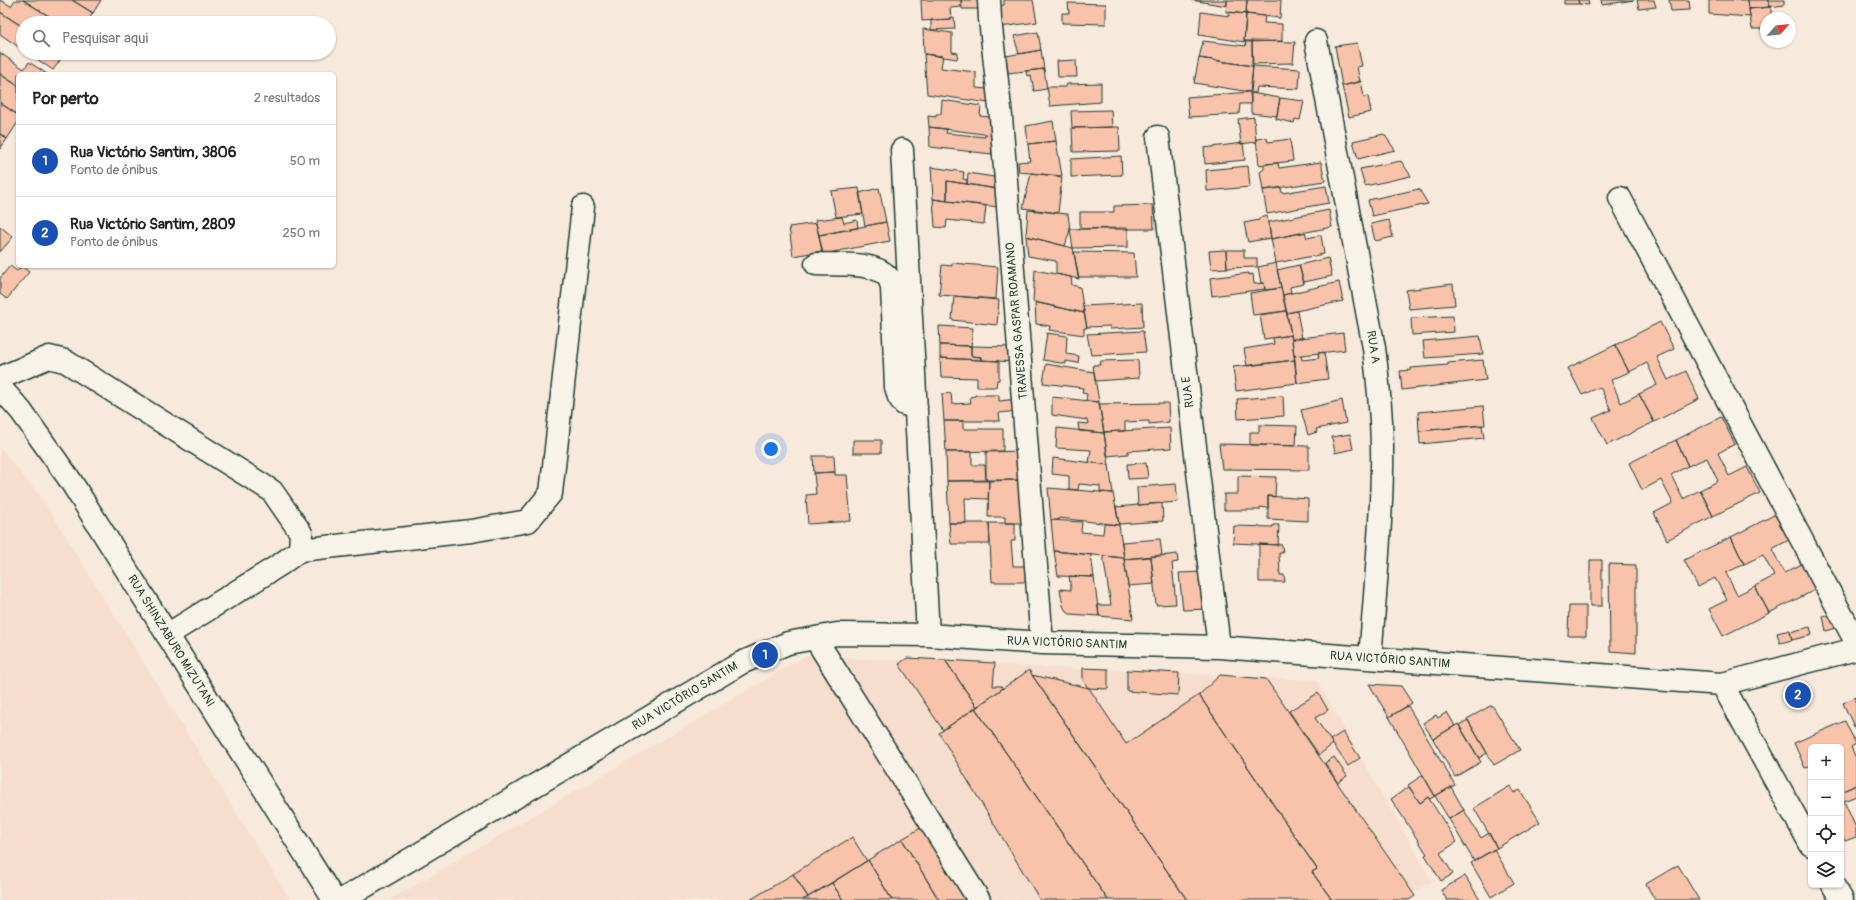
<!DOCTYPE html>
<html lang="pt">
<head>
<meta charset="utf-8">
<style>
	body { margin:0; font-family:Pangolin,sans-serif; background:#f6f6f6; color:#222 }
	.controls { position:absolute; right:12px; bottom:12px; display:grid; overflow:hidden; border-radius:6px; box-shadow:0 1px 3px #0004 }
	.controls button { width:36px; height:36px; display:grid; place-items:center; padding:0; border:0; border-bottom:1px solid #e0e0e0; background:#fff; color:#222; font:20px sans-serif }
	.compass { position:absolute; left:1760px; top:12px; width:36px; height:36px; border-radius:50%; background:#fff; box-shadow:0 1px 3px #0004; rotate:63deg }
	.you { position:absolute; left:771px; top:449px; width:14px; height:14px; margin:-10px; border:3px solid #fff; border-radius:50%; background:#1a73e8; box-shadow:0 0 0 6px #1a73e833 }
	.badge { display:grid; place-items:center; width:26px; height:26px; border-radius:50%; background:#b45309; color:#fff; font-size:13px; font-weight:700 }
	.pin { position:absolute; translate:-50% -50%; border:2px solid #fff; box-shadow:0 1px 4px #0006 }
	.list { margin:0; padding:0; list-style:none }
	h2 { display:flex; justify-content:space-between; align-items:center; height:52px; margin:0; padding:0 16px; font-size:17px }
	h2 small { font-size:13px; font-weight:400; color:#767676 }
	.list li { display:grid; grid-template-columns:26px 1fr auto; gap:12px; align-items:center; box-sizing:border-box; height:72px; padding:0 16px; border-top:1px solid #e0e0e0 }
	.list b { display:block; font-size:15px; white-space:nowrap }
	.list p { margin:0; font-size:13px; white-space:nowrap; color:#767676 }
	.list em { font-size:13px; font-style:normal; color:#767676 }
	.icon { flex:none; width:22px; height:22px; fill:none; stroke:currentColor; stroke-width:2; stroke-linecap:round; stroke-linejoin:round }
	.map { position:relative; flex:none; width:1856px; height:900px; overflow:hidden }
	.search { position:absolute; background:#fff; box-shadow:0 1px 3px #0004; left:16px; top:16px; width:320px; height:44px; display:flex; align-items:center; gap:10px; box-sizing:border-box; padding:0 14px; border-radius:22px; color:#767676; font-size:15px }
	.panel { position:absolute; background:#fff; box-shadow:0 1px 3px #0004; left:16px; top:72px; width:320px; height:196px; border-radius:6px }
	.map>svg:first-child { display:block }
	.built { fill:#f7ddcd }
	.building { fill:#f8c2ab; stroke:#1f3d34 }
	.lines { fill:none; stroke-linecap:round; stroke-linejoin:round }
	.minor-casing { stroke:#1f3d34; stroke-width:25 }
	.minor { stroke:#f7f3e8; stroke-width:22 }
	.labels { text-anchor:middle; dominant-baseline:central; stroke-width:3; stroke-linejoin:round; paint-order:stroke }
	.street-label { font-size:12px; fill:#1f3d34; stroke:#f7f3e8 }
</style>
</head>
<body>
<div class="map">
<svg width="1856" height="900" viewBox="0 0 1856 900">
	<rect width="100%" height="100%" fill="#f7e9dc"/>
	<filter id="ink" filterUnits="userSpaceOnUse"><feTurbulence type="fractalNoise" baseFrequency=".025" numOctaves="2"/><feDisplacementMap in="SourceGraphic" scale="8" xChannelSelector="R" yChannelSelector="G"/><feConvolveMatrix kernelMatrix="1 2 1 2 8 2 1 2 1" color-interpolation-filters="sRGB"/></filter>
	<g filter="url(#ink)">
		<path class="built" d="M0,448L43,500L290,900H0Z
			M806,656L1316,680L1432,881L1400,900H390Z"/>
		<path class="building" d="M0,0L11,6L15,0H23L60,23H23V27L0,12Z
			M23,0H72L93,13L86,23H60Z
			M72,0H101L93,13Z
			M921,0H961V7L950,8L951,19L922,21Z
			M961,0H979V9H962Z
			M1004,0H1033L1037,22L1000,27L997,6L1004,5Z
			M1191,0H1227V6Z
			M1227,0H1247L1246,14L1226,12Z
			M1247,0H1281L1280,18L1246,14Z
			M1564,0H1578L1579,4H1564Z
			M1578,0H1588L1589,5L1579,4Z
			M1601,0H1634L1602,5Z
			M1637,0H1654L1656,7L1639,9Z
			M1669,0H1689L1690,10L1671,11Z
			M1748,0L1750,17L1709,14V0Z
			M1748,0H1769V7L1749,9Z
			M1769,0H1784V5L1769,7Z
			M1068,3L1106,4V24L1062,23V13H1069Z
			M1771,7V15H1785V18H1766V29H1752L1749,9Z
			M0,12L23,27V50L0,34Z
			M1201,12L1229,16V12L1246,14L1244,42L1199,35Z
			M1246,14L1265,16L1264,23L1282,24V41L1244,42Z
			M951,17H954L955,29L931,30V20L951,19Z
			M923,29L952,33V52L958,53L957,59L924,54Z
			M1038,32L1041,50L1019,54L1014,36Z
			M1203,41L1246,46L1245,41H1252L1253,66L1199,58Z
			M1252,41L1295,42L1293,63L1252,64Z
			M1357,43L1362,66L1357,67L1360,82L1342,86L1335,46Z
			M1041,50L1044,69L1008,73L1006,56Z
			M0,53L24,69L29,62L47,74H18V86L0,74Z
			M28,53H61L64,55L53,70Z
			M924,54L943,56L941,68L976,72V88L987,89L989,103L927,94Z
			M1199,58L1253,66L1250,92L1194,83Z
			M1076,60L1077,77H1058L1057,61Z
			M1253,66L1300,69L1299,89L1257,87L1256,93H1251Z
			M1044,69L1047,89L1034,91L1031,75L1027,76L1026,71Z
			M0,74L18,86V115L0,103Z
			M1361,81L1364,97L1368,96L1371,112L1349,117L1342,86Z
			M1101,83V102L1050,106L1047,87H1066L1067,84Z
			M1250,92L1251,104H1240L1239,114L1189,117L1187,97Z
			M1251,93L1280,98L1277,116L1251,113Z
			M1280,98L1304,101L1300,120L1295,119L1294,123L1276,119Z
			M942,100L981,106L980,116L990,117L991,135L929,127L928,116L936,117V114H941Z
			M0,103L18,115V122L7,139L0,134Z
			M1111,110L1112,127L1072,128L1071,111Z
			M1254,117L1256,142L1241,144L1238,119Z
			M1053,121L1056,141L1028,144L1026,126Z
			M929,127L947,129L946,133L985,137V134L991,135L992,154L930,147Z
			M1119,127L1120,151L1073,152L1072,128Z
			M0,134L7,139L0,149Z
			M1384,134L1395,150L1358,159L1353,141Z
			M1267,138L1268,142L1290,139L1293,161L1259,165L1256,139Z
			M1056,141L1062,176L1019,172L1018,162L1030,161L1028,144Z
			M1243,143L1245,160L1205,164L1204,148Z
			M1121,156L1122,175L1071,177V159Z
			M1401,161L1411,176L1365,186L1360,169Z
			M1321,162L1325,181L1263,190L1260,172L1264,169V164L1278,163L1279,168Z
			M1248,166L1250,187L1207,191L1206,170Z
			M931,167L964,172L963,179L967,180V184L947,181V201L933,199Z
			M968,173L994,177L995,189L967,184Z
			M1031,173L1062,177L1058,213L1023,208Z
			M947,181L998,189L999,207L947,201Z
			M1326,186L1329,203L1267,214L1263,190L1281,188L1282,193Z
			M859,188L863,214L836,217L831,191Z
			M879,188L886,222L865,226L859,193Z
			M1419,189L1428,204L1372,216L1368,200Z
			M933,199L986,206L984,224L947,220L946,228L935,227Z
			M1153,205L1154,229H1080V212H1114V206Z
			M1028,210L1068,214L1070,230L1065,246L1026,236Z
			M1329,210L1332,227L1271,239L1269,222Z
			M1267,216L1271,238L1248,242L1244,223L1259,220V218Z
			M842,217L844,223L857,220L858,228L819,235L815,220Z
			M1389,220L1393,237L1375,241L1371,224Z
			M886,222L890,241L823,254L819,235Z
			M816,223L822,251L793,256L789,227Z
			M0,226L13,237L0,252Z
			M1128,228V247L1073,248L1070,229Z
			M1305,232L1307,238L1321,235L1324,254L1276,263L1271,239Z
			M1026,236L1073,248L1079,279L1056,274V261L1028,256Z
			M1226,250H1244V258H1257V267L1227,268Z
			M1226,250L1227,268L1211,269L1209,251Z
			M1074,252L1134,253L1136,277H1078Z
			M1328,258L1332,276L1304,282L1299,265Z
			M952,263L998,267L996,299L939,295L942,265L952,266Z
			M1276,263L1281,288L1265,290L1264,283H1261L1258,267Z
			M1299,265L1304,284L1290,287L1291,293L1283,295L1277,270Z
			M10,266L17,271L22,266L29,272L7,299L0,294V278Z
			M1035,270L1071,277L1072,285L1080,287L1084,313L1033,302Z
			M1249,273V275L1253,274L1254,284L1264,283L1265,289L1212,296L1210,278Z
			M1339,282L1343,301L1287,313L1283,295Z
			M1453,284L1455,305L1409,309L1406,290Z
			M1281,288L1286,311L1253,315L1250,293Z
			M954,296L999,300L997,325L952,320Z
			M1035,302L1084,313L1087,328H1084V335L1049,330L1050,326L1036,324Z
			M1142,303L1143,327L1110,329V326L1087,327L1083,306Z
			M1286,311L1291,335L1264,339L1260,315Z
			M1297,311L1302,338L1292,339L1287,313Z
			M1453,316L1454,332L1412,335L1411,318Z
			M1660,322L1674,349L1657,357L1668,380L1686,371L1699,399L1654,422L1639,394L1657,385L1647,363L1629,372L1615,345Z
			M939,326L973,328L971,346L940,345Z
			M1143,331L1146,352L1091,355L1087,334Z
			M1047,333L1067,336L1066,354L1079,356L1078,363L1066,361V364L1043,360Z
			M1343,333L1345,350L1294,356L1292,339Z
			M1291,335L1295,360L1247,366L1244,349L1274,344L1273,338Z
			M1480,336L1483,354L1425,358L1423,341Z
			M940,345L971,346V356L981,357V360L940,358Z
			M1615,345L1629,372L1611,380L1621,403L1639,394L1654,422L1607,445L1593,418L1611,410L1600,387L1582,395L1568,368Z
			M971,346L1013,347L1014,362L981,360V357L971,356Z
			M1324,352L1328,379L1297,383L1294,356L1301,355L1302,360L1319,358L1318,353Z
			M940,358L999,361V380H997L996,387H977V378L941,377Z
			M1138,360L1139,378L1095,381L1093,365H1100L1101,361Z
			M1295,360L1297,383L1236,391L1233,367Z
			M1483,360L1486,380L1402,390L1400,371L1411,370V368L1448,365V363Z
			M1046,364L1094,372L1099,402L1086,401L1087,394L1082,393L1083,388L1043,383Z
			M951,393L952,404L971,403L970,397L975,396V395H999V401L1017,399L1018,411L999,413L1000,421H944L942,394Z
			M1283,396L1284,416L1238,419L1237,399Z
			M1052,397L1099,402L1104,433L1079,431L1078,423L1088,424L1087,420L1052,415Z
			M1342,400L1346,423L1316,429L1317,432L1308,435L1301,410Z
			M1168,403L1169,422L1149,424V421L1125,422V431L1104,432L1099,404Z
			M1483,406L1485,425L1419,431L1418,412Z
			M1721,417L1735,444L1718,453L1729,476L1747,467L1760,493L1713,516L1700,490L1718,481L1707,458L1688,466L1676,440Z
			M944,421H963V429H1003V451L946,452Z
			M1259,425L1297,426L1296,446L1250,445V432H1259Z
			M1482,425L1484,438L1420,444L1419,431Z
			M1057,428L1104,433L1109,465L1089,462L1091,450L1056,448Z
			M1170,428L1171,448L1128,451V454L1107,456L1104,432Z
			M1350,434L1353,449L1335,453L1332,437Z
			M853,440H881V453H853Z
			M1676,440L1688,466L1671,475L1683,499L1700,490L1713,516L1667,540L1654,513L1673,503L1661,480L1642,490L1629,463Z
			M1219,444L1309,446V470L1222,469Z
			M1022,451L1024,480L986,481V452Z
			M946,452H972V465H985L986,481H947Z
			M813,456H834L835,472L814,473Z
			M1053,458L1109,465L1113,493L1100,492V486L1079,484L1078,490L1069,489V476L1052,474Z
			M1146,463L1148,478L1128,479L1127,464Z
			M835,472V475H847L851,521L808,524L806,495L816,494L814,473Z
			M1238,476L1276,477L1275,497L1268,496V508L1260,507V510H1224V494H1238Z
			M989,480L988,499L965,498L966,523H949L947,481Z
			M989,480H1024L1022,523H1005V517H988Z
			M1176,484L1178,502L1138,505L1137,487Z
			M1048,488L1113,493L1119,525L1059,518V520H1051Z
			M1268,496L1308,499V521L1268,519Z
			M1162,503L1163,521L1119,524L1116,507Z
			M1776,514L1789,540L1772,549L1784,573L1802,564L1815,590L1769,613L1755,586L1774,576L1763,555L1744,564L1731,537Z
			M1051,520L1082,522L1081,532L1103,534L1104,524L1119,525L1124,558L1054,551Z
			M949,523H989L990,544H951Z
			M989,523H1015V541H1011L1013,566H1032L1033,582H992Z
			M1273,525H1279L1278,545L1233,543L1234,526L1273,527Z
			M1731,537L1744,564L1726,573L1737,595L1755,586L1769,613L1723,636L1709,609L1727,600L1715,578L1698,587L1684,560Z
			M1160,539L1162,555L1124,559L1122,542Z
			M1259,544L1282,545L1283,553H1279L1280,575H1284L1285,582H1259Z
			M1054,551L1091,555L1094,577L1058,576Z
			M1177,554L1178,562L1172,563L1176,604L1156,605L1151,557Z
			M1103,556L1124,558L1133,619L1099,616L1098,605H1111Z
			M1151,557L1154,584L1128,586L1124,559Z
			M1590,560H1602V606H1590Z
			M1609,564L1636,565V653L1610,651Z
			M1203,572L1202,597H1206L1207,609L1183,610L1179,573Z
			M1069,576L1094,577L1099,616L1070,614L1066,611L1063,606L1060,589L1071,590Z
			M1569,606H1586V636H1568Z
			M1836,613L1840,627L1826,631L1823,616Z
			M1810,627L1812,635L1792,640L1790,632Z
			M1790,630L1792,640L1780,643L1777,633Z
			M907,658L945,660L977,707L943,730L899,664Z
			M945,660L995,663L993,686H1001L1003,688L977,707Z
			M1083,668L1108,669V689L1088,688L1083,680Z
			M1029,670L1032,675L1187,900H1108L975,708Z
			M1127,670L1179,673L1178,695L1127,691Z
			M1032,675L1089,688L1126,744L1199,695L1317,869L1312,872L1332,900H1187Z
			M1220,675L1266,679L1415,896L1409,900H1332L1312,872L1317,869L1199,695Z
			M1369,684L1401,686L1412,703L1389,717Z
			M1318,693L1328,710L1315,718L1333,744L1319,755L1289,711Z
			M1856,697V731L1843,703Z
			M1492,705L1520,750L1494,765L1467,719Z
			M1408,706L1455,785L1435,796L1389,717Z
			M975,708L1108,900H1040L939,733Z
			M1447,712L1455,726L1433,739L1423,723L1436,715L1438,718Z
			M1468,720L1487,753L1479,758L1459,725Z
			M1845,721L1856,744L1851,747L1856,758V785L1841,792V747H1811V765L1805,768L1794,743Z
			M1458,724L1481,762L1455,777L1433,739Z
			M1343,732L1360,758L1348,766L1330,740Z
			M1334,757L1347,776L1338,783L1325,763Z
			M1423,775L1435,796L1430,799L1428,797L1420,803L1408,785Z
			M1856,785V796L1844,801L1856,828V837L1845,841L1841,834V792Z
			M1510,786L1514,793L1520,790L1540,822L1497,848L1474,808Z
			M1409,787L1420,803L1428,797L1457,842L1440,853L1453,874L1441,881L1425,855L1427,854L1391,799Z
			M1451,787L1464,810L1449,819L1435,796Z
			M1464,810L1481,838L1489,833L1497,848L1474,861L1449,819Z
			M929,823L975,900H939L902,839Z
			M852,837L867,861L808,897L793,874Z
			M902,839L939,900H892L868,860Z
			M1494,849L1514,883L1491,897L1471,863Z
			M868,860L892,900H843L832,883Z
			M1678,865L1699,900H1655L1646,884Z
			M793,874L808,897L803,900H750Z
			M1465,876L1480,900H1447L1441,890Z
			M832,883L843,900H803L808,897Z"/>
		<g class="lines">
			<defs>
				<path id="minor" d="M989,0L990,19L1001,117L1042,643
					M1316,41L1374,348C1379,388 1383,429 1382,469C1381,532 1375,595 1370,658
					M1158,137L1219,647
					M902,150L928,635
					M1620,198L1856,642
					M816,264C835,265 873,261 887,276C889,278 891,283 892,287L896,387L899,397L904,404L916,407
					M0,378L49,357L65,361L272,491L301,533L300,550L281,564L167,635
					M0,387L21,411L70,480L334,900
					M300,550L471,531L528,521L551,493L583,207
					M815,638L979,900
					M1722,684L1811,845
					M1833,885L1842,900
					M342,900L741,663L788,643L837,634L928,635L1042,643L1219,647L1722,684L1856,649"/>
			</defs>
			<use href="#minor" class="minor-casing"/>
			<use href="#minor" class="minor"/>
		</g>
	</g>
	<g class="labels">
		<g class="street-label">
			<text transform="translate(1017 321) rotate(-95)">TRAVESSA GASPAR ROAMANO</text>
			<text transform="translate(1373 347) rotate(81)">RUA A</text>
			<text transform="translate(1188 392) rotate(-97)">RUA E</text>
			<text transform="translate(171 641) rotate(58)">RUA SHINZABURO MIZUTANI</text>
			<text transform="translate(1067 643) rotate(2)">RUA VICTÓRIO SANTIM</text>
			<text transform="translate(1390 660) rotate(4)">RUA VICTÓRIO SANTIM</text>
			<text transform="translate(685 696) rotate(-31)">RUA VICTÓRIO SANTIM</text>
		</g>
	</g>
</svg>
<div class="controls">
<button>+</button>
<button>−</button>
<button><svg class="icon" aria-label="locate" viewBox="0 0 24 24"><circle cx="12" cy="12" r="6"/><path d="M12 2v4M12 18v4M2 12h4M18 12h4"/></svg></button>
<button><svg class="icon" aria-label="layers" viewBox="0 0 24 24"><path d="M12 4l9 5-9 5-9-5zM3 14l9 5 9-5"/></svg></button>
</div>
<svg class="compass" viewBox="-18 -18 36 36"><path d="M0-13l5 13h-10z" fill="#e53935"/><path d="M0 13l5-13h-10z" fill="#767676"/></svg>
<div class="you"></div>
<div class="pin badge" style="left:765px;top:655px;background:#1a4fb4">1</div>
<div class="pin badge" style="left:1798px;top:695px;background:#1a4fb4">2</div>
<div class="search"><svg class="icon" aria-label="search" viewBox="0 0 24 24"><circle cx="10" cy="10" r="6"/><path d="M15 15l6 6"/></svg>Pesquisar aqui</div>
<section class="panel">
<h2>Por perto<small>2 resultados</small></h2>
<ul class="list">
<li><span class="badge" style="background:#1a4fb4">1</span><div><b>Rua Victório Santim, 3806</b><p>Ponto de ônibus</p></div><em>50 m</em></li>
<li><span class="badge" style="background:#1a4fb4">2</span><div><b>Rua Victório Santim, 2809</b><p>Ponto de ônibus</p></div><em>250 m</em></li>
</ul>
</section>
</div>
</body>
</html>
